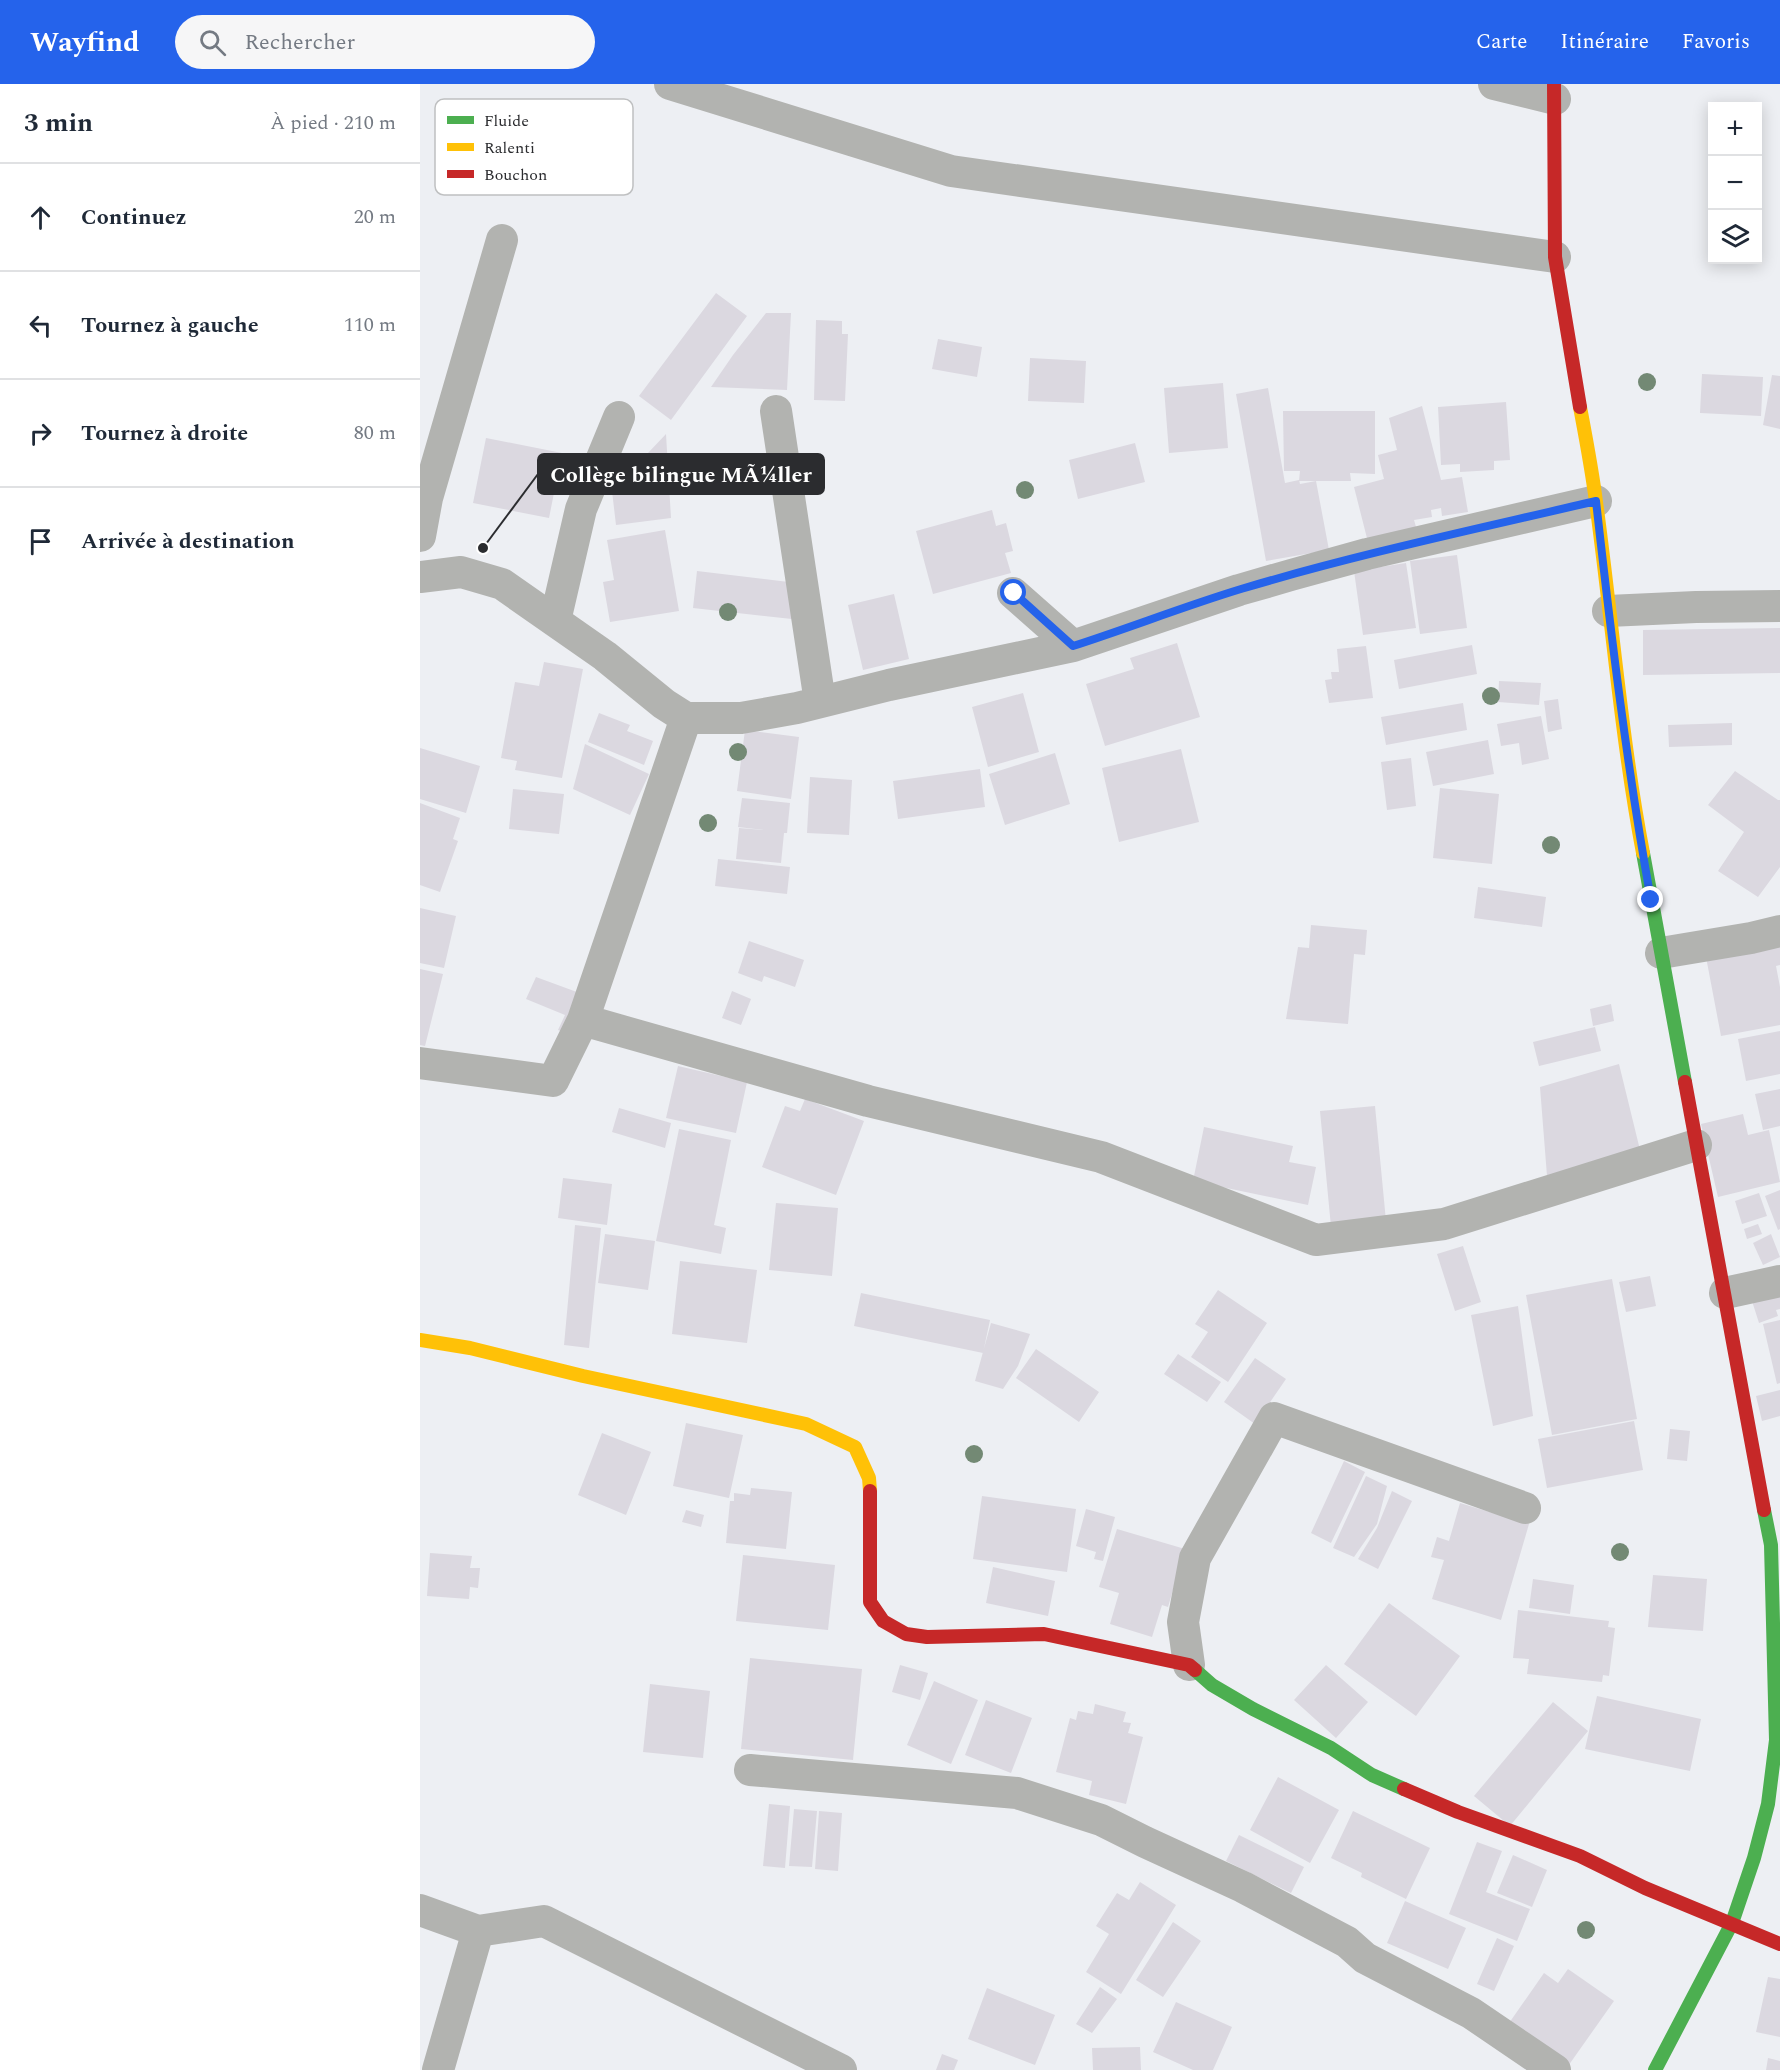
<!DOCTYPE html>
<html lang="fr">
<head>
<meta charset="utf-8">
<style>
	body { margin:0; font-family:Spectral,serif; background:#f6f6f7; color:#1f2937 }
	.controls { position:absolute; right:18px; top:18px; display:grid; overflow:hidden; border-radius:0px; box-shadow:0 3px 15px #0003 }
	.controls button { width:54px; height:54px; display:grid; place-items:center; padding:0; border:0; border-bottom:2px solid #e0e1e3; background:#fff; color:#1f2937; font:30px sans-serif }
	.stop { position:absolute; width:18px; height:18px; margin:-14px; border:4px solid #2563eb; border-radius:50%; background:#fff }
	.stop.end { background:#2563eb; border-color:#fff; box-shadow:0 2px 6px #0008 }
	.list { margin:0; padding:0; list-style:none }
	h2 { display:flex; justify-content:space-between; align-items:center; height:78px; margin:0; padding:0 24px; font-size:26px }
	h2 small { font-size:20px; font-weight:400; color:#747a83 }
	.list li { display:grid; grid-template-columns:39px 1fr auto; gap:18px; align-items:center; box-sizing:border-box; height:108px; padding:0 24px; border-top:2px solid #e0e1e3 }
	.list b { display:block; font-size:22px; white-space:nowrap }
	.list em { font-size:20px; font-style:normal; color:#747a83 }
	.icon { flex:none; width:33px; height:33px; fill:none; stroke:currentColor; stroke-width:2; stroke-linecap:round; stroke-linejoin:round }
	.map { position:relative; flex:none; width:1360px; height:1986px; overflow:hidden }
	header { display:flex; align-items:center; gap:36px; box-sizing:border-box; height:84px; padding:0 30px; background:#2563eb; color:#fff }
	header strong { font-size:28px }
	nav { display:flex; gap:33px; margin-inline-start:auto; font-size:21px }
	.search { width:420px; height:54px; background:#f6f6f7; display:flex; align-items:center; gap:15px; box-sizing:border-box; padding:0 21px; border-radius:33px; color:#747a83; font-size:22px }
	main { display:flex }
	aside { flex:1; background:#fff }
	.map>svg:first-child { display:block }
	.building { fill:#dbd8e0 }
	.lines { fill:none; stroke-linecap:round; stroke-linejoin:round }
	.street { stroke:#b2b3b0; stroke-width:32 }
	.fast { stroke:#4caf50; stroke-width:14 }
	.slow { stroke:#ffc107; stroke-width:14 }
	.jam { stroke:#c62828; stroke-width:14 }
	.tree { fill:#738974 }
	.route { stroke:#2563eb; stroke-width:8 }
	.key { fill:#fff; stroke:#bfc0c1; stroke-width:1.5 }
	.key-label { font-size:16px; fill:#2b2c2f }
	.leader { fill:none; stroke:#2b2c2f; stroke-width:2 }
	.callout-dot { fill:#2b2c2f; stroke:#fff; stroke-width:2 }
	.callout { fill:#2b2c2f; stroke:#2b2c2f; stroke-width:2 }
	.callout-label { font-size:22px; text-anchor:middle; font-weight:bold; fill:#fff }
</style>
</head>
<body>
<header>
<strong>Wayfind</strong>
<div class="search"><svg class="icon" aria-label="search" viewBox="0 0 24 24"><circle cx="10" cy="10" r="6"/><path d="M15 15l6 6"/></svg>Rechercher</div>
<nav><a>Carte</a><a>Itinéraire</a><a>Favoris</a></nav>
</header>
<main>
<aside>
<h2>3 min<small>À pied · 210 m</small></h2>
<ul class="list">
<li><svg class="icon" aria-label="ahead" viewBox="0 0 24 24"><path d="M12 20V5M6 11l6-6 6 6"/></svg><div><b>Continuez</b></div><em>20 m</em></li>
<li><svg class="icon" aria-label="left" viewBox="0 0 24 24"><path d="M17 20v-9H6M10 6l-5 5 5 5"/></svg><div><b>Tournez à gauche</b></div><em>110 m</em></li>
<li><svg class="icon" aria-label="right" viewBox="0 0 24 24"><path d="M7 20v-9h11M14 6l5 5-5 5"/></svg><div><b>Tournez à droite</b></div><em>80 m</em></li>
<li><svg class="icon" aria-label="arrive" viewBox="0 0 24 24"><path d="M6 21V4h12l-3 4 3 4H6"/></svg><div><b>Arrivée à destination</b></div></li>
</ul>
</aside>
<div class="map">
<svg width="1360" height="1986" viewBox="0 0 1360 1986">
	<rect width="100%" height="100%" fill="#edeff3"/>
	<path class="building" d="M296,209L327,232L251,336L219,312Z
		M346,229H371L367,306L291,303L313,271Z
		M396,236L422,237V250H428L425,317L394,316Z
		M518,255L562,263L557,293L512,285Z
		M610,274L666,277L664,319L608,317Z
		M1282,290L1343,293L1341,332L1280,329Z
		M1352,291L1360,292V345L1343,341Z
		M803,299L808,364L749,369L744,304Z
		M848,304L865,399L879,396L880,400L896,397L909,466L846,477L816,310Z
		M1086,318L1090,376L1074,377V386L1040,388V380L1021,381L1018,323Z
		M1002,322L1021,396L1042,393L1048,428L1022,432L1021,424L1011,426L1012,433L994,436L999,453L950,466L934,403L964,395L958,371L977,366L969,334Z
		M863,327H955V390L930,389L931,397H879L880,387H864Z
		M246,350L251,434L196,441L192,407Z
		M66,354L142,369L129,434L53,419Z
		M715,359L725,398L658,415L649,376Z
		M572,426L576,442L586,439L593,467L585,469L591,489L513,510L496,447Z
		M245,446L259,527L190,538L183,498L194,496L187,456Z
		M1037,471L1047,544L1000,550L990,477Z
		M986,479L996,544L943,551L934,487Z
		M277,487L385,500L381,536L273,524Z
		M474,510L489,575L443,586L428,521Z
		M1360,544V589L1223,591V546Z
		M757,559L780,633L685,662L666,600L714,585L710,574Z
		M1052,561L1057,590L979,605L974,576Z
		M946,562L953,614L909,619L905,596L912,595L911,588H919L917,565Z
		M124,578L163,585L142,694L95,686L97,677L81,674L95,598L119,602Z
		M1079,597L1121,599L1119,621L1078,618Z
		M603,609L619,668L568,683L552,623Z
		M1138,615L1142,645L1128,648L1124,617Z
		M1043,619L1047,646L966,661L961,633Z
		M179,629L210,641L207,647L233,657L224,681L168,658Z
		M1121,632L1129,675L1102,681L1099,659L1081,662L1077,640Z
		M1312,639V661L1249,663L1248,641Z
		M325,646L379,653L371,715L317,707Z
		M1068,656L1074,690L1013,702L1006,668Z
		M165,660L229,690L210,731L153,705Z
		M0,664L60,682L46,729L0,715Z
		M761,665L779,738L699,758L682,684Z
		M635,669L650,720L585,741L569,690Z
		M991,674L996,722L967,726L961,678Z
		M560,685L565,723L478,735L473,697Z
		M1315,687L1358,716H1360V783L1338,813L1298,787L1324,748L1288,721Z
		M390,693L432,696L429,751L387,749Z
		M1020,704L1079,710L1072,780L1013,774Z
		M93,705L144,710L139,750L89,745Z
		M322,714L370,719L367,749H364L361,779L316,775L319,744L344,746L318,743Z
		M0,719L40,734L33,755L38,757L20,808L0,801Z
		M298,775L370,783L367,810L295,802Z
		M1058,803L1126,813L1122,843L1054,834Z
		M0,824L36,832L24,884L0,879Z
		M891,841L947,846L945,871L934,870L928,940L866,935L878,863L889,864Z
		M329,857L384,876L375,903L344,892L342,898L318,889Z
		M1360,858V881L1356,882L1360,903V941L1301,952L1286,873Z
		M0,885L23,890L5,962L0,961Z
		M116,893L165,911L152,952L138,946L145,931L106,915Z
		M312,907L331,915L321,941L302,934Z
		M1191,920L1194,937L1173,942L1170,925Z
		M1175,943L1181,967L1119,982L1113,958Z
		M1360,947V990L1326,997L1318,955Z
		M1199,980L1221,1070L1127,1092L1120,1003Z
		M258,982L327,998L316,1049L246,1034Z
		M1360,1005V1042L1343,1046L1335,1010Z
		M385,1015L444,1037L416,1111L342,1083L365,1022L380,1027Z
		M955,1022L966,1137L911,1143L900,1027Z
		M199,1024L251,1039L245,1064L192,1048Z
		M1323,1030L1328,1051L1349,1046L1360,1098L1298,1113L1281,1040Z
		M784,1043L873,1062L869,1078L896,1083L888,1121L773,1097Z
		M259,1045L311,1056L294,1141L306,1144L301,1170L236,1157Z
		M143,1094L192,1100L187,1141L138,1134Z
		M1360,1106V1145L1358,1146L1345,1112Z
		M1339,1109L1347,1132L1322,1140L1315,1117Z
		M356,1119L418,1124L412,1192L349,1186Z
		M1338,1140L1342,1150L1327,1155L1324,1145Z
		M155,1141L181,1144L169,1264L144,1261Z
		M185,1150L235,1157L228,1206L178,1199Z
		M1351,1150L1360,1173L1343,1181L1333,1159Z
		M1043,1162L1061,1218L1035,1227L1017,1170Z
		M260,1177L337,1186L327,1259L252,1250Z
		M1230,1192L1236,1222L1206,1228L1199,1198Z
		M1192,1195L1217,1335L1132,1351L1106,1211Z
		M798,1206L847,1239L808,1298L771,1273L788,1248L775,1240Z
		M441,1209L570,1236L563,1269L434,1242Z
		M1360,1210V1225L1356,1226L1358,1232L1339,1239L1332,1217Z
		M1098,1222L1113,1332L1073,1342L1051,1231Z
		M1360,1236V1299L1357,1300L1343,1240Z
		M571,1239L610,1250L598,1282L583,1305L555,1297Z
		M616,1265L679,1308L659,1338L596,1294Z
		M758,1270L801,1298L787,1318L744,1290Z
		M835,1274L866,1295L835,1340L804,1318Z
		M1360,1306V1332L1342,1337L1336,1312Z
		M1214,1337L1223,1386L1127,1404L1118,1355Z
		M266,1339L323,1351L309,1414L253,1402Z
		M1250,1345L1270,1347L1267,1377L1247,1375Z
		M182,1349L231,1368L206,1431L158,1411Z
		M924,1377L945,1388L911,1459L891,1449Z
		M946,1392L967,1402L957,1440L934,1473L913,1464Z
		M331,1404L372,1408L366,1465L306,1459L310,1417H314V1409L330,1411Z
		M972,1407L992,1417L958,1485L938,1475L957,1444Z
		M562,1412L656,1425L647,1488L553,1475Z
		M1040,1419L1109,1440L1081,1536L1012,1515L1024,1476L1011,1473L1017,1453L1029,1457Z
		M666,1425L695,1433L683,1477L674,1475L676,1468L656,1462Z
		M266,1426L284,1431L281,1443L262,1438Z
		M697,1445L765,1465L748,1523L742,1521L732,1553L690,1540L699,1509L679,1503Z
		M10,1469L52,1472L50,1484H60L58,1504L50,1503L49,1515L7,1512Z
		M323,1471L415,1481L408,1546L316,1537Z
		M573,1483L635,1497L628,1532L566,1519Z
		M1233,1491L1287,1495L1283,1547L1228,1543Z
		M1113,1495L1154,1501L1150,1530L1109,1524Z
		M969,1519L1040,1572L996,1632L924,1580Z
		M1098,1526L1189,1537L1188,1543L1195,1544L1189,1592L1183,1591L1182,1598L1107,1590L1109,1575L1093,1574Z
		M330,1574L442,1585L433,1676L321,1665Z
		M480,1581L508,1589L500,1616L472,1608Z
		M906,1581L948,1618L916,1654L874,1616Z
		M514,1597L558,1616L531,1680L487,1661Z
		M230,1600L290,1607L283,1674L223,1668Z
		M1177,1612L1281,1635L1270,1687L1165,1665Z
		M566,1616L612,1634L591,1689L545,1671Z
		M1133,1618L1168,1647L1090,1742L1054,1712Z
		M675,1620L706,1628L703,1638L711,1639L708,1649L723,1653L706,1720L669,1711L672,1697L636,1688L650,1634L656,1636L658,1627L673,1630Z
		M858,1693L919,1726L890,1779L830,1746Z
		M349,1720L370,1722L365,1784L343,1782Z
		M374,1725L397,1727L392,1783L369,1782Z
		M399,1727L422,1729L418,1787L395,1785Z
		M933,1727L1010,1764L986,1815L941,1793L942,1789L911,1774Z
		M819,1751L884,1783L871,1809L806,1777Z
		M1057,1758L1082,1767L1066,1808L1110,1825L1097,1857L1029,1830Z
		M1093,1771L1127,1786L1112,1823L1077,1809Z
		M720,1798L756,1821L701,1910L666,1888L689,1850L676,1842L697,1809L709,1816Z
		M985,1817L1046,1844L1028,1885L967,1859Z
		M753,1838L781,1857L743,1913L716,1896Z
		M1077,1854L1094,1862L1074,1907L1057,1900Z
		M1148,1885L1194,1917L1146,1985L1087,1942L1124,1889L1138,1899Z
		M1348,1893L1360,1895V1953L1336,1948Z
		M680,1903L697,1915L672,1949L656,1940Z
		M567,1904L635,1931L615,1981L548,1955Z
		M756,1918L812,1943L793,1986H773L733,1968Z
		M720,1963L721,1986H673L672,1964Z
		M522,1970L538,1976L534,1986H516Z
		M1348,1974L1360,1977V1986H1346Z"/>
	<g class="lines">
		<path class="street" d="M250,0L531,87L1135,173
			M1074,0L1135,15
			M356,327L400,618
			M0,452L7,414L82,156
			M0,493L41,488L82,500L185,572L244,620L266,634H321L377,624L469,601L653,562L819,506L871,491L947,470L1176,417
			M593,509L653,562
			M1188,527L1276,523L1360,522
			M135,537L161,425L199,333
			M1241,869L1331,854L1360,847
			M163,936L448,1017L681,1073L896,1156L1024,1140L1276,1061
			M0,979L133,997L163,936L266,634
			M1305,1209L1360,1197
			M769,1581L763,1538L775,1474L854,1334L1105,1424
			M330,1686L597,1709L681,1736L725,1758L823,1803L927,1858L945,1874L1051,1929L1135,1986
			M0,1826L58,1847
			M18,1986L58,1847L124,1837L421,1986"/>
		<path class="fast" d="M1223,769L1265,998
			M775,1586L792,1601L833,1625L911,1664L952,1691L984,1705
			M1235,1986L1312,1839L1334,1774L1348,1720L1356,1656L1351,1461L1344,1426"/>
		<path class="slow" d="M1160,323C1166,355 1172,386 1176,418C1192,535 1201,653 1223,769
			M0,1256L50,1264L163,1292L386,1340L435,1363L449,1394L450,1407"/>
		<path class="jam" d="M1134,0L1135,173L1160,323
			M1265,998L1344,1426
			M450,1407V1518L463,1537L486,1550L507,1553L624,1550L769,1581L775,1586
			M984,1705L1038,1728L1160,1772L1225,1804L1360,1860"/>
	</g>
	<g class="tree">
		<circle cx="1227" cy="298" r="9"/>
		<circle cx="605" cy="406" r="9"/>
		<circle cx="308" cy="528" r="9"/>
		<circle cx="1071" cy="612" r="9"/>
		<circle cx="318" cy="668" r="9"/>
		<circle cx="288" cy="739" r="9"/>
		<circle cx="1131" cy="761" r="9"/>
		<circle cx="554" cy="1370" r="9"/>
		<circle cx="1200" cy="1468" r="9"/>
		<circle cx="1166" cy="1846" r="9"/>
	</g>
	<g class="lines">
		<path class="route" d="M594,509L653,562C709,544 765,522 821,505C938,470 1057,445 1176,417C1191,551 1207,684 1231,816"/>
	</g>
	<rect x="15" y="15" width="198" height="96" rx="9" class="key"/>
	<rect x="27" y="32" width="27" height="8" fill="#4caf50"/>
	<rect x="27" y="59" width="27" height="8" fill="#ffc107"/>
	<rect x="27" y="86" width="27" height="8" fill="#c62828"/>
	<g class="key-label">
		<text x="64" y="42">Fluide</text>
		<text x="64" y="69">Ralenti</text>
		<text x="64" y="96">Bouchon</text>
	</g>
	<path class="leader" d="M63 464L118 390"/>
	<circle class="callout-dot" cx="63" cy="464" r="6"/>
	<rect class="callout" x="118" y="370" width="286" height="40" rx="6"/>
	<g class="callout-label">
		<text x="261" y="398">Collège bilingue MÃ¼ller</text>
	</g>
</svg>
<div class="controls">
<button>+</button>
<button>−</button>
<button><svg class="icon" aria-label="layers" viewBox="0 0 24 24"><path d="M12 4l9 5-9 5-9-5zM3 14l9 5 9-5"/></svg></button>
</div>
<div class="stop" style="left:594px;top:509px"></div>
<div class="stop end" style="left:1231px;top:816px"></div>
</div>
</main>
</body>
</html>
